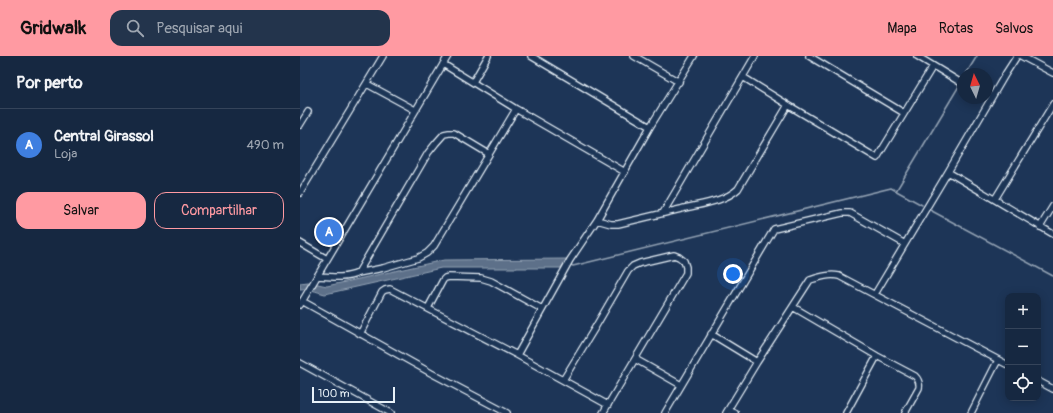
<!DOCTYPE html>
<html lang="pt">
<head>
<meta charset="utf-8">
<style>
	body { margin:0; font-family:Pangolin,sans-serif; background:#23344c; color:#f1f3f6 }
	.controls { position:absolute; right:12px; bottom:12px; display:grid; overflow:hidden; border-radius:8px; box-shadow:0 2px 10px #0003 }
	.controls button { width:36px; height:36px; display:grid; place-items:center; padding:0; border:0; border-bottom:1px solid #35445a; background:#162841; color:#f1f3f6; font:20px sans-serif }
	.compass { position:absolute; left:657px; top:12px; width:36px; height:36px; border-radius:50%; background:#162841; box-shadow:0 2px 10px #0003; rotate:355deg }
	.scale { position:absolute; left:12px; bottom:10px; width:83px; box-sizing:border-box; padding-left:4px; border:2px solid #e8f1f8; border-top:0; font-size:11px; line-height:14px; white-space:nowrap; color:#e8f1f8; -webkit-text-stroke:3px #1d3557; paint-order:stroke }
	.you { position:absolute; left:433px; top:218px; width:14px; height:14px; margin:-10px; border:3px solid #fff; border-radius:50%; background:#1a73e8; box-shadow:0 0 0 6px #1a73e833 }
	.badge { display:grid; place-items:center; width:26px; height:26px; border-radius:50%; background:#ff9aa2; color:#fff; font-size:13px; font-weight:700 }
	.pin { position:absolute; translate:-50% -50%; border:2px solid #fff; box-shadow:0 1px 4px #0006 }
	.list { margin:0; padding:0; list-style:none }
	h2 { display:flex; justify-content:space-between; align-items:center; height:52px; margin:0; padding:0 16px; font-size:17px }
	h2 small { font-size:13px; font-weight:400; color:#9ea6b1 }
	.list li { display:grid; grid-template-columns:26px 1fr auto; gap:12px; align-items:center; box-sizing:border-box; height:72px; padding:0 16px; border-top:1px solid #35445a }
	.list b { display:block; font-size:15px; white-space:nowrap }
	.list p { margin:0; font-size:13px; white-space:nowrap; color:#9ea6b1 }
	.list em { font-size:13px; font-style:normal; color:#9ea6b1 }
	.actions { display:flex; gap:8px; padding:12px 16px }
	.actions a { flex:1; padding:9px 0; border:1px solid #ff9aa2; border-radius:12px; text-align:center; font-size:14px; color:#ff9aa2 }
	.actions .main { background:#ff9aa2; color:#111 }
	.icon { flex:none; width:22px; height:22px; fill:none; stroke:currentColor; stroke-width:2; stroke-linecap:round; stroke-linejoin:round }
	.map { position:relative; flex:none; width:753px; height:357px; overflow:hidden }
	header { display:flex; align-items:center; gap:24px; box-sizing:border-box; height:56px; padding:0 20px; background:#ff9aa2; color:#111 }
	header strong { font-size:19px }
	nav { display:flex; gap:22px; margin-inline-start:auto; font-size:14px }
	.search { width:280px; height:36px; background:#23344c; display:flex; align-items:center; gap:10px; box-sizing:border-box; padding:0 14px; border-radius:12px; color:#9ea6b1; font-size:15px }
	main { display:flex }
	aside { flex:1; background:#162841 }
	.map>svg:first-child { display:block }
	.water { fill:#5d7089; stroke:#95a4b5 }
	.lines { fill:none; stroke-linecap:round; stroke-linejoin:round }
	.stream { stroke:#95a4b5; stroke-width:1.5 }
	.street-casing { stroke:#e8f1f8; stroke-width:8 }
	.street { stroke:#1d3557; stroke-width:5.5 }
</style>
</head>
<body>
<header>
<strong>Gridwalk</strong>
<div class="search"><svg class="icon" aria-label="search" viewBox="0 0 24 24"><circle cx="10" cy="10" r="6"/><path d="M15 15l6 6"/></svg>Pesquisar aqui</div>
<nav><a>Mapa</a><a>Rotas</a><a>Salvos</a></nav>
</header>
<main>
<aside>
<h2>Por perto<small></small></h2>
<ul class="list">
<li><span class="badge" style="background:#3f7fe0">A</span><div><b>Central Girassol</b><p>Loja</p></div><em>490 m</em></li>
</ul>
<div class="actions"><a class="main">Salvar</a><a>Compartilhar</a></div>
</aside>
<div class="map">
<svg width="753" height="357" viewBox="0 0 753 357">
	<rect width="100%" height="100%" fill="#1d3557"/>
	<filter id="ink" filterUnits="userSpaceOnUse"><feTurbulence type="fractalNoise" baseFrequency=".025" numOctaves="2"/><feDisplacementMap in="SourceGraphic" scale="8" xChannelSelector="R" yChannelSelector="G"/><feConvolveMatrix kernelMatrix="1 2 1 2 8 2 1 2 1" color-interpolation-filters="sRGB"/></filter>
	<g filter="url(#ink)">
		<path class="water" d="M267,203L261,212H141L25,238C17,236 8,232 0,233V227L8,226L27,230L144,204Z"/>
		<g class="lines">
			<path class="stream" d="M666,18L677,0
				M596,135L659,30
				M630,154L753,220
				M269,208L273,210L591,132L622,149"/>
			<defs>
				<path id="street" d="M231,0L350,71
					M334,0L379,26
					M509,0L604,57
					M617,0L663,28
					M721,0L753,17
					M143,8L216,53L325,116
					M443,21L488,49L577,102L633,10
					M173,26L188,0
					M67,28L115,54
					M0,69L8,56
					M648,116L753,178
					M0,137L83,0
					M695,143L753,48
					M363,157L455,0
					M297,164L311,168H318C339,163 360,158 381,153C400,148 424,146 438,133L488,49
					M740,171L753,150
					M0,187L27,203
					M58,217L83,212L118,202L127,197L134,190L216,53
					M17,220C31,221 45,223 58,217L128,97L136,87L144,78L149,77H154L189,98
					M575,238L648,116L706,17L717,0
					M2,245L131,317L207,357
					M0,249L148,0
					M493,251L577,300L615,320C618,323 620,327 619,332L605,357
					M128,252L143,224L145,222L149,221L181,222L191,225L242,253
					M60,278L82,236L85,234L90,233L217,299L308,349
					M411,278L457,306
					M217,299L270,204L297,164L350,71L394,0
					M335,303L381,329
					M0,307L91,357
					M263,324L296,270L328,215L333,210L340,207L374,199L379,201L384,205L386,211V217L303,357
					M738,325L753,333
					M428,354L435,357
					M365,357L474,173L542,157H550L605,188
					M426,357L457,306L510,224C520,221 529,218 539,220L708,309
					M546,357L577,300
					M671,357L698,304"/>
			</defs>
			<use href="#street" class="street-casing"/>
			<use href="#street" class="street"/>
		</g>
	</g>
</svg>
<div class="controls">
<button>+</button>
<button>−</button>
<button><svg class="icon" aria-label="locate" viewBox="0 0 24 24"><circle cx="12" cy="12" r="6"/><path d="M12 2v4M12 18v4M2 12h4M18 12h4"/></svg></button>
</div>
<svg class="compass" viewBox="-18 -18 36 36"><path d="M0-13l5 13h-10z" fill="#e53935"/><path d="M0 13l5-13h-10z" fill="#9ea6b1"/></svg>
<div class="scale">100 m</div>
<div class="you"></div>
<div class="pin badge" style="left:29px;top:176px;background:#3f7fe0">A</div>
</div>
</main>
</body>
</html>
